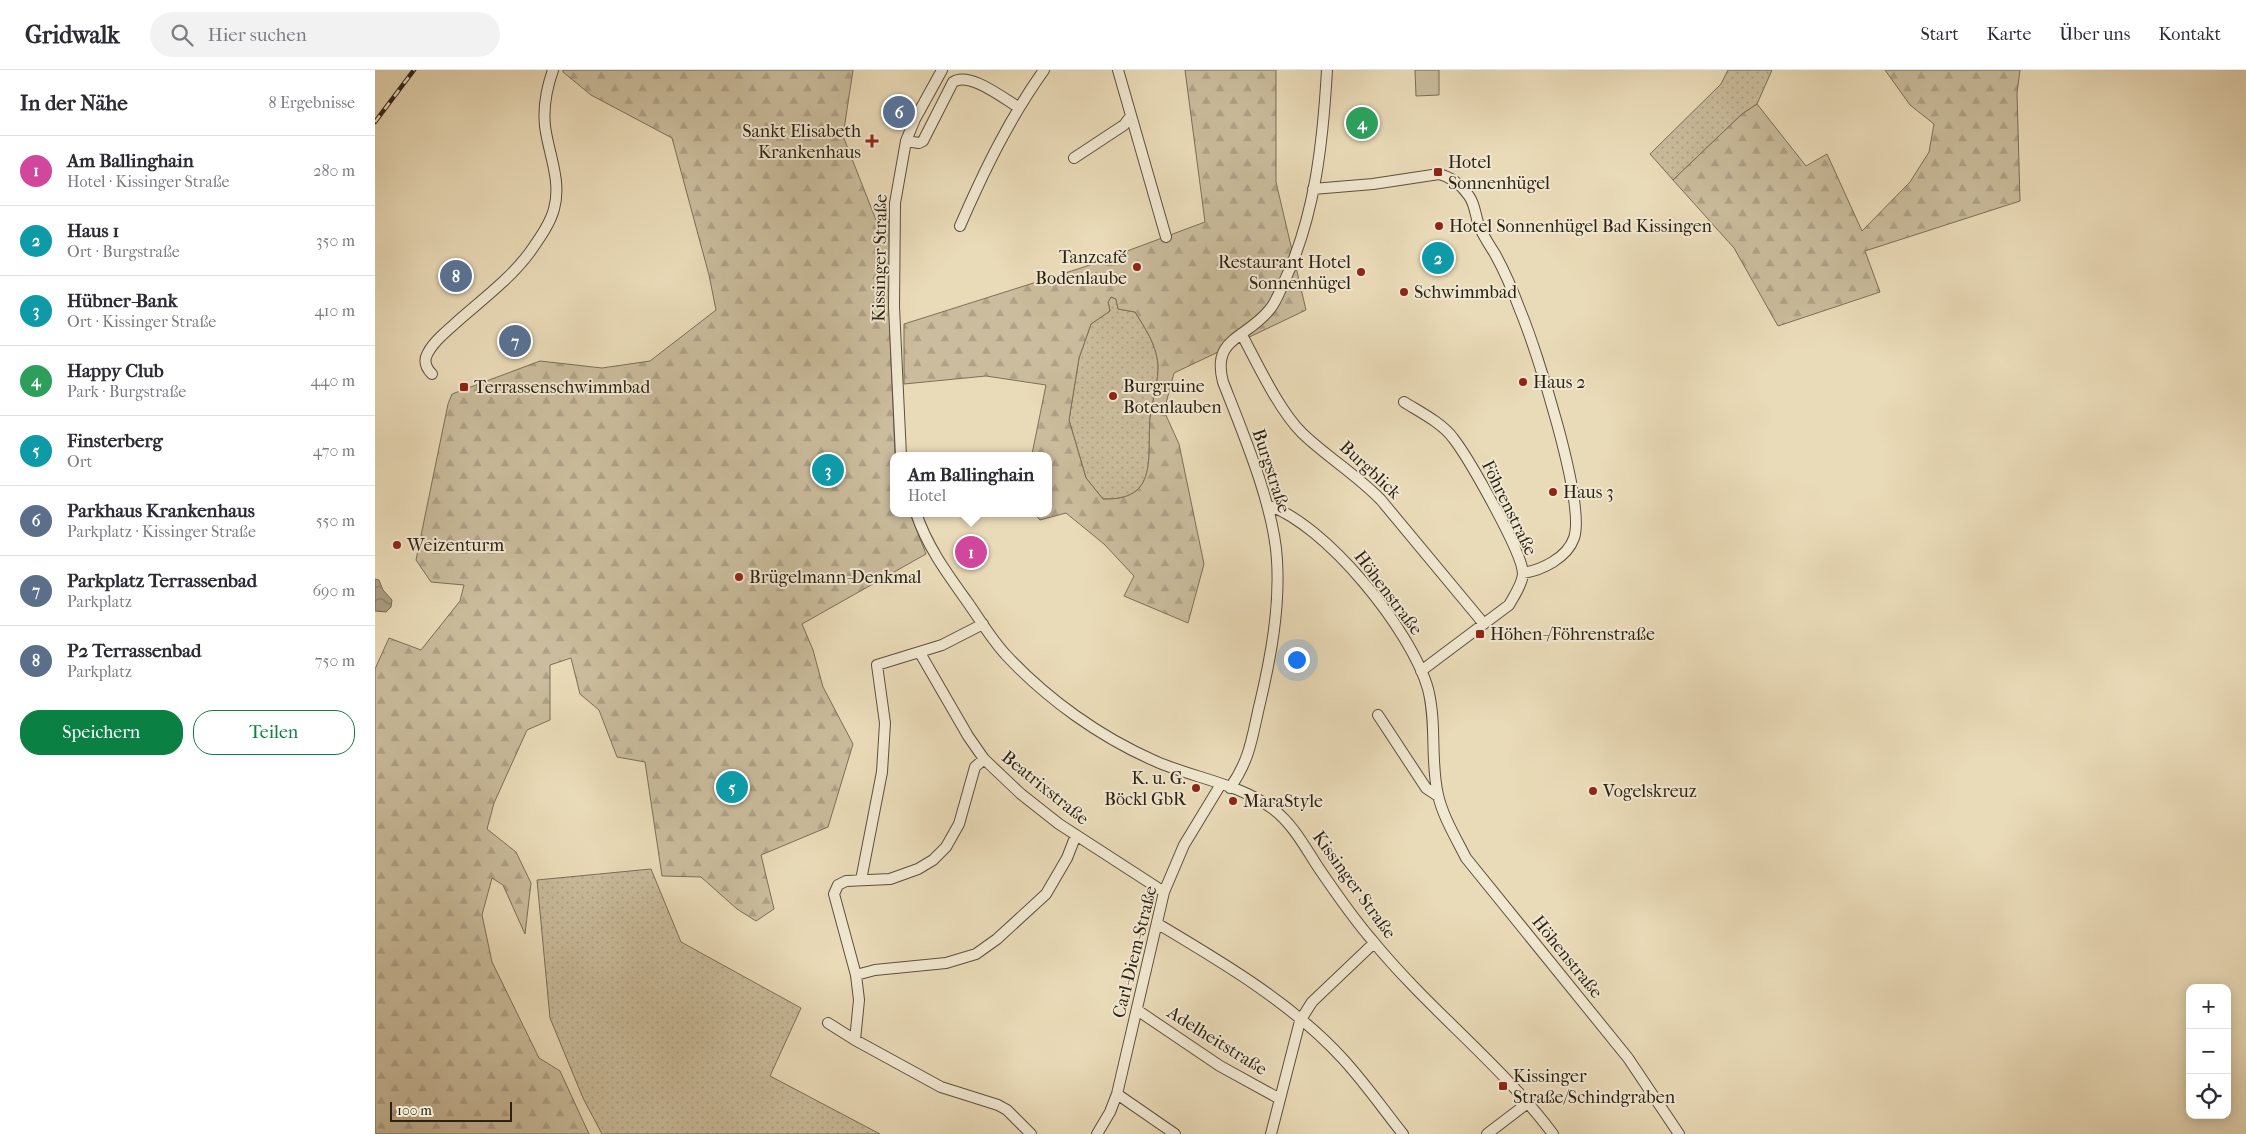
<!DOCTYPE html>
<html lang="de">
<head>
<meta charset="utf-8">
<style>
	body { margin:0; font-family:"IM FELL French Canon",serif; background:#f2f2f3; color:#2b2b33 }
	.controls { position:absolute; right:15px; bottom:15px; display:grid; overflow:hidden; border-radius:10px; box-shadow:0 2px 12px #0003 }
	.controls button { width:45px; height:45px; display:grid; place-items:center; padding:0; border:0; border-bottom:1px solid #e1e1e2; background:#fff; color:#2b2b33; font:25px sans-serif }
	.scale { position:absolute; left:15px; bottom:12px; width:122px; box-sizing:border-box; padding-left:5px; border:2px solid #2c2214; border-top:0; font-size:14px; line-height:18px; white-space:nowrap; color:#2c2214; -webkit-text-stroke:4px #f1e8d1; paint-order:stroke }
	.you { position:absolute; left:921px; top:589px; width:18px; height:18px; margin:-12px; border:4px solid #fff; border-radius:50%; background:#1a73e8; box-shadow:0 0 0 8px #1a73e833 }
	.badge { display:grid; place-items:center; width:32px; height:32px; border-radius:50%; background:#0b8043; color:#fff; font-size:16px; font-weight:700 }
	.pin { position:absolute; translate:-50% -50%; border:2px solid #fff; box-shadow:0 1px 5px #0006 }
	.popup { position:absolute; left:515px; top:382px; width:162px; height:65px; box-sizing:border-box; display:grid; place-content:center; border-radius:10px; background:#fff; filter:drop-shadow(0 1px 4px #0005); font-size:16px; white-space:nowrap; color:#7c7c81 }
	.popup b { font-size:19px; color:#2b2b33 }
	.popup::after { content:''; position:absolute; left:50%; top:100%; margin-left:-10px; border:10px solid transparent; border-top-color:#fff }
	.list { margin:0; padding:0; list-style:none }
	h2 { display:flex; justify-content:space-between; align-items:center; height:65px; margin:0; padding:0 20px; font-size:21px }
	h2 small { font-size:16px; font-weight:400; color:#7c7c81 }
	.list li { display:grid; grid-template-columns:32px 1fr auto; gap:15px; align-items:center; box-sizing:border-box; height:70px; padding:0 20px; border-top:1px solid #e1e1e2 }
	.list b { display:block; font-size:19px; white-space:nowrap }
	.list p { margin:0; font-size:16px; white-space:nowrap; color:#7c7c81 }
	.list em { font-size:16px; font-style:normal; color:#7c7c81 }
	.actions { display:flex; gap:10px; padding:15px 20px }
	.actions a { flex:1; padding:11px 0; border:1px solid #0b8043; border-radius:20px; text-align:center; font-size:18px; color:#0b8043 }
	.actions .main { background:#0b8043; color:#fff }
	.icon { flex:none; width:28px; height:28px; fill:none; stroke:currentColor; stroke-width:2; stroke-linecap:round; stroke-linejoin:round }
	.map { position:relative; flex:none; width:1871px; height:1064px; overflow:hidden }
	header { display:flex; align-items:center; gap:30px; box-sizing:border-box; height:70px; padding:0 25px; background:#fff; border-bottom:1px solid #e1e1e2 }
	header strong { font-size:24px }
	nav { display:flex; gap:28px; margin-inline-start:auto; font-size:18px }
	.search { width:350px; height:45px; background:#f2f2f3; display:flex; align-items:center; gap:12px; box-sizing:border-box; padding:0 18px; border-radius:28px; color:#7c7c81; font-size:19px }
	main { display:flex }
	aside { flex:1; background:#fff }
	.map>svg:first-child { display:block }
	.grass { fill:url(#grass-dots); stroke:#7b6f58 }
	.forest { fill:url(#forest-firs); stroke:#7b6f58; fill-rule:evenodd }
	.garden { fill:#cabc9c; stroke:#7b6f58 }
	.water { fill:url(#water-waves); stroke:#776b55 }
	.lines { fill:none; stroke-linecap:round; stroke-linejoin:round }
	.minor-casing { stroke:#5c503d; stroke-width:12 }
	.minor { stroke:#f1e8d1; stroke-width:10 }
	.rail-casing { stroke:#2c2214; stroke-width:4.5 }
	.rail { stroke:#f1e8d1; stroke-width:2.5; stroke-dasharray:8; stroke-linecap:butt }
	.poi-dot { fill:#8f2418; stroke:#f1e8d1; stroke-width:2 }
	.labels { text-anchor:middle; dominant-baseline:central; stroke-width:4; stroke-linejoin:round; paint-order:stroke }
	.poi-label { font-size:18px; fill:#2c2214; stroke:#f1e8d1; text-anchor:start }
	.street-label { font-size:18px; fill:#2c2214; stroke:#f1e8d1 }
</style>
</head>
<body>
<header>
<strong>Gridwalk</strong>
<div class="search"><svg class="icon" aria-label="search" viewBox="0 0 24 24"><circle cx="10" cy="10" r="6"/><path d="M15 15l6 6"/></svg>Hier suchen</div>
<nav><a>Start</a><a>Karte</a><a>Über uns</a><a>Kontakt</a></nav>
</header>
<main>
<aside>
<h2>In der Nähe<small>8 Ergebnisse</small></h2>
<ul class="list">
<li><span class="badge" style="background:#d1479c">1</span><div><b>Am Ballinghain</b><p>Hotel · Kissinger Straße</p></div><em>280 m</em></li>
<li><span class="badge" style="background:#0f9aa8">2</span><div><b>Haus 1</b><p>Ort · Burgstraße</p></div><em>350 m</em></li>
<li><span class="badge" style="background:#0f9aa8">3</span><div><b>Hübner-Bank</b><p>Ort · Kissinger Straße</p></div><em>410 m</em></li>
<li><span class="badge" style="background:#2e9e5b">4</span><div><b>Happy Club</b><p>Park · Burgstraße</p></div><em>440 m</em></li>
<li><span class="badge" style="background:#0f9aa8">5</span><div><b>Finsterberg</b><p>Ort</p></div><em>470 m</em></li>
<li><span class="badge" style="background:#5c6f8a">6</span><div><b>Parkhaus Krankenhaus</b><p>Parkplatz · Kissinger Straße</p></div><em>550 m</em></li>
<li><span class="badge" style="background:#5c6f8a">7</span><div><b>Parkplatz Terrassenbad</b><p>Parkplatz</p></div><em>690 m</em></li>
<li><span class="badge" style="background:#5c6f8a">8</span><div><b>P2 Terrassenbad</b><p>Parkplatz</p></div><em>750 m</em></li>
</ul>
<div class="actions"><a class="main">Speichern</a><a>Teilen</a></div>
</aside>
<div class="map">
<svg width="1871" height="1064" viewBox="0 0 1871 1064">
	<defs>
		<pattern id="grass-dots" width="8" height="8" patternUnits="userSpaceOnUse" patternTransform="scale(1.25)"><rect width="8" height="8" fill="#cabc9c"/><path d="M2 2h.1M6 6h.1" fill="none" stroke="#aea186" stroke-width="1.8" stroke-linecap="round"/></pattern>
		<pattern id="forest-firs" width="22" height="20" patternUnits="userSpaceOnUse" patternTransform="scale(1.25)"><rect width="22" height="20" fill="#cabc9c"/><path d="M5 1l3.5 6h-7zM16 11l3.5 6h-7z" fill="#aea186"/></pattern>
		<pattern id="water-waves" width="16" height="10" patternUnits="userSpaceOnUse" patternTransform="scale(1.25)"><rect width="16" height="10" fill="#a99c80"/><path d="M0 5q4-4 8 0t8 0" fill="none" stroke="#8a7f68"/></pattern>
	</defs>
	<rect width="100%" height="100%" fill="#eadbb8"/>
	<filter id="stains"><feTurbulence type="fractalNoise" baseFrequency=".004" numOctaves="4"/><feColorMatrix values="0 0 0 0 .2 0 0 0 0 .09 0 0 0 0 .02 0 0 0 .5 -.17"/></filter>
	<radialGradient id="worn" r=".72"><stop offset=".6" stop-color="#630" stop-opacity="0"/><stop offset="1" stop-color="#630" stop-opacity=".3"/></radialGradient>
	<path class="grass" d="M1353,0H1397L1382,34L1367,44L1298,110L1275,84L1346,14Z
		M736,227L741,229L743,239L760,242C770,258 781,274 783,294C784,311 777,331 775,348C772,387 784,431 728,429L711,408L694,350L704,288L716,254L735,241L733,232Z
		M276,799L306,872L426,938L395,1006L505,1064H227L208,1028L175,948L162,810Z"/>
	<path class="forest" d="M188,0H478L468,66L501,150H514L515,266L520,386L518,443H535L551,484L427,554L438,580L448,617L478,674L453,757L386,785L399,839L381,851L362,839L326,807L287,806L270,692L242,687L224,640L205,624L196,588L175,595V650L152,660L119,733L112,759L141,782L156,813L150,864L128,815L117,808L107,845L117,892L164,988L185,1001L214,1064H2L0,1062V599L14,568L46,580L85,531L89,515L56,512L41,490L73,334L77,324L165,291L227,298L275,291L341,240L334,205L297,68L216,25L188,2Z
		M810,0H901V112L931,240L799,303L789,341L804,374L829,494L813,553L749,526L759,506L729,474L691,443L665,450L659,443H674V386H653L657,384L671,315L611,306L529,314V254L709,197L830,152ZM736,227L741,229L743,239L760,242C770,258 781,274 783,294C784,311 777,331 775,348C772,387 784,431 728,429L711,408L694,350L704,288L716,254L735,241L733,232Z
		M1510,0H1645L1642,23L1645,131L1490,181L1505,222L1403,256L1359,178L1298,110L1367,44L1382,34L1431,96L1452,84L1487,161L1535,112L1554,82L1559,54L1535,35Z"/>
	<path class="garden" d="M1040,0H1064V25L1041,26Z"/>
	<path class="water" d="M0,509L4,510L8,520L17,530L16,537L11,542L0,541Z"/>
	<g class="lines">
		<defs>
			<path id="minor" d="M743,0L791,167
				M531,71L544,73L548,71L578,12C594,1 628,28 643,37
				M699,88L749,55L755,47
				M938,119L998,114L1064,104C1076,107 1087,116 1094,126C1101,136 1100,147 1105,158C1109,167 1115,176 1120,184C1130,202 1138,221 1145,240C1161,278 1211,433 1199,468C1192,488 1167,500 1148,503
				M585,156C609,101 634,49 669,0
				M867,265C883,295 904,340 927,363C952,387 982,405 1006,430L1109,554
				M57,304C52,299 49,294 51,287C56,273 73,260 84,250C108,229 136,208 155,182C164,169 175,154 179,139C187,111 173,82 170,56C168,37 172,17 178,0
				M1029,332C1045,342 1067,353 1078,368C1093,387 1148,483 1148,504C1147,515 1139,526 1134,535L1046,601
				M526,386L519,237L520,133L531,71L540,49L567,0
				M892,435C950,453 1037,561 1053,619C1062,654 1055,691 1063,725C1068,747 1081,768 1091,788L1253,988L1304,1064
				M541,443C552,476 571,502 591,530C604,548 616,569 631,585C672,629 725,667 780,691C818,708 863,713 898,739C917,753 930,777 943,797C960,822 977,847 997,870C1053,939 1125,993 1178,1064
				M545,583L593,666L609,689L646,724L684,754L789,822
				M1003,645L1051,718L1063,726
				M855,718C876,688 877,666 885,633C896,586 905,538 902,490C899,436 868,363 848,312C836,267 872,269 895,239C901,232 905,221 909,212C940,147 948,71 952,0
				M486,810L507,702L510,653L502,595L567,575L608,554
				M783,854C847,892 918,934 968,989C990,1013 1008,1039 1028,1064
				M481,905L500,900L571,893L601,884L622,869L671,824L692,788L701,765
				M762,940L845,996L905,1029
				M453,953L480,970L566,1017L623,1035L632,1040L656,1064
				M480,970L484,930L481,905L459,824L463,815L471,811L515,809L543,799L558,790L571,777L584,754L600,697L609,689
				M742,1024L800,1064
				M722,1064L735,1042L742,1024L789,822L809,775L846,714
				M896,1064L925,951L937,932L999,873
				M1112,1064L1154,1032"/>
		</defs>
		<use href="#minor" class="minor-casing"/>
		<use href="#minor" class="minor"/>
		<defs>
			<path id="rail" d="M0,52L39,0"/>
		</defs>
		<use href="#rail" class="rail-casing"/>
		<use href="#rail" class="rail"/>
	</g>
	<g class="poi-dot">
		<path d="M494.5 63.5h5v5h5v5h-5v5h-5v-5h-5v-5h5z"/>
		<rect x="1058" y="97" width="10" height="10" rx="2.5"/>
		<circle cx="1064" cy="156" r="5"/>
		<circle cx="762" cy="197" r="5"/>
		<circle cx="986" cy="202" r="5"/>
		<circle cx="1029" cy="222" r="5"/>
		<circle cx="1148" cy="312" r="5"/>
		<rect x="84" y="312" width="10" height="10" rx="2.5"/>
		<circle cx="738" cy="326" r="5"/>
		<circle cx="1178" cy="422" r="5"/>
		<circle cx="22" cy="475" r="5"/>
		<circle cx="364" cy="507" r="5"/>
		<rect x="1100" y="559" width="10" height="10" rx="2.5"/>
		<circle cx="821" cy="718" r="5"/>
		<circle cx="1218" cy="721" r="5"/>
		<circle cx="858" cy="731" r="5"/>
		<rect x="1123" y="1011" width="10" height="10" rx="2.5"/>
	</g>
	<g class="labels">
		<g class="poi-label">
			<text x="486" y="61" text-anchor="end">Sankt Elisabeth<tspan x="486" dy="21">Krankenhaus</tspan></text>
			<text x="1073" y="92">Hotel<tspan x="1073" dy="21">Sonnenhügel</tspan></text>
			<text x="1074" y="156">Hotel Sonnenhügel Bad Kissingen</text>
			<text x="752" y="187" text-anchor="end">Tanzcafé<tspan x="752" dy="21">Bodenlaube</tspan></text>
			<text x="976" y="192" text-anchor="end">Restaurant Hotel<tspan x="976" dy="21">Sonnenhügel</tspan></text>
			<text x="1039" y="222">Schwimmbad</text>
			<text x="1158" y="312">Haus 2</text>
			<text x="748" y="316">Burgruine<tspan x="748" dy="21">Botenlauben</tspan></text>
			<text x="99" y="317">Terrassenschwimmbad</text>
			<text x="1188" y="422">Haus 3</text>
			<text x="32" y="475">Weizenturm</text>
			<text x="374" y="507">Brügelmann-Denkmal</text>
			<text x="1115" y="564">Höhen-/Föhrenstraße</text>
			<text x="811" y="708" text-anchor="end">K. u. G.<tspan x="811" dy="21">Böckl GbR</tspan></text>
			<text x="1228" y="721">Vogelskreuz</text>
			<text x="868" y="731">MaraStyle</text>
			<text x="1138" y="1006">Kissinger<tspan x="1138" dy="21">Straße/Schindgraben</tspan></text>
		</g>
		<g class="street-label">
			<text transform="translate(505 188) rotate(-89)">Kissinger Straße</text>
			<text transform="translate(995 400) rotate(43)">Burgblick</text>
			<text transform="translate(896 401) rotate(72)">Burgstraße</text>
			<text transform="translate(1134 438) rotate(64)">Föhrenstraße</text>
			<text transform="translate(1013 523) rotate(53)">Höhenstraße</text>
			<text transform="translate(670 718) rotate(39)">Beatrixstraße</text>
			<text transform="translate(979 815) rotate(54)">Kissinger Straße</text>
			<text transform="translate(760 882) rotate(-76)">Carl-Diem-Straße</text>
			<text transform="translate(1192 887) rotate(51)">Höhenstraße</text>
			<text transform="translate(842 971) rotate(32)">Adelheitstraße</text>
		</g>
	</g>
	<rect width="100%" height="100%" filter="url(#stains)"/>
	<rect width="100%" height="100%" fill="url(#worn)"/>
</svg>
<div class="controls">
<button>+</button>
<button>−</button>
<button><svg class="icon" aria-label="locate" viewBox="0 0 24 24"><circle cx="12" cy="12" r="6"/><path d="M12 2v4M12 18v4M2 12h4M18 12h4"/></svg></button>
</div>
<div class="scale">100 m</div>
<div class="you"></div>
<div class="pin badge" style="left:596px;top:482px;background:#d1479c">1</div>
<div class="popup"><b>Am Ballinghain</b>Hotel</div>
<div class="pin badge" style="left:1063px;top:188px;background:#0f9aa8">2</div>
<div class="pin badge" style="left:453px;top:400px;background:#0f9aa8">3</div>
<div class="pin badge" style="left:987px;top:53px;background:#2e9e5b">4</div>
<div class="pin badge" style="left:357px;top:717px;background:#0f9aa8">5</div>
<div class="pin badge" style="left:524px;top:42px;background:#5c6f8a">6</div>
<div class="pin badge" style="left:140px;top:271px;background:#5c6f8a">7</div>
<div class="pin badge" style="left:81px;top:206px;background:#5c6f8a">8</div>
</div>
</main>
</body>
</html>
